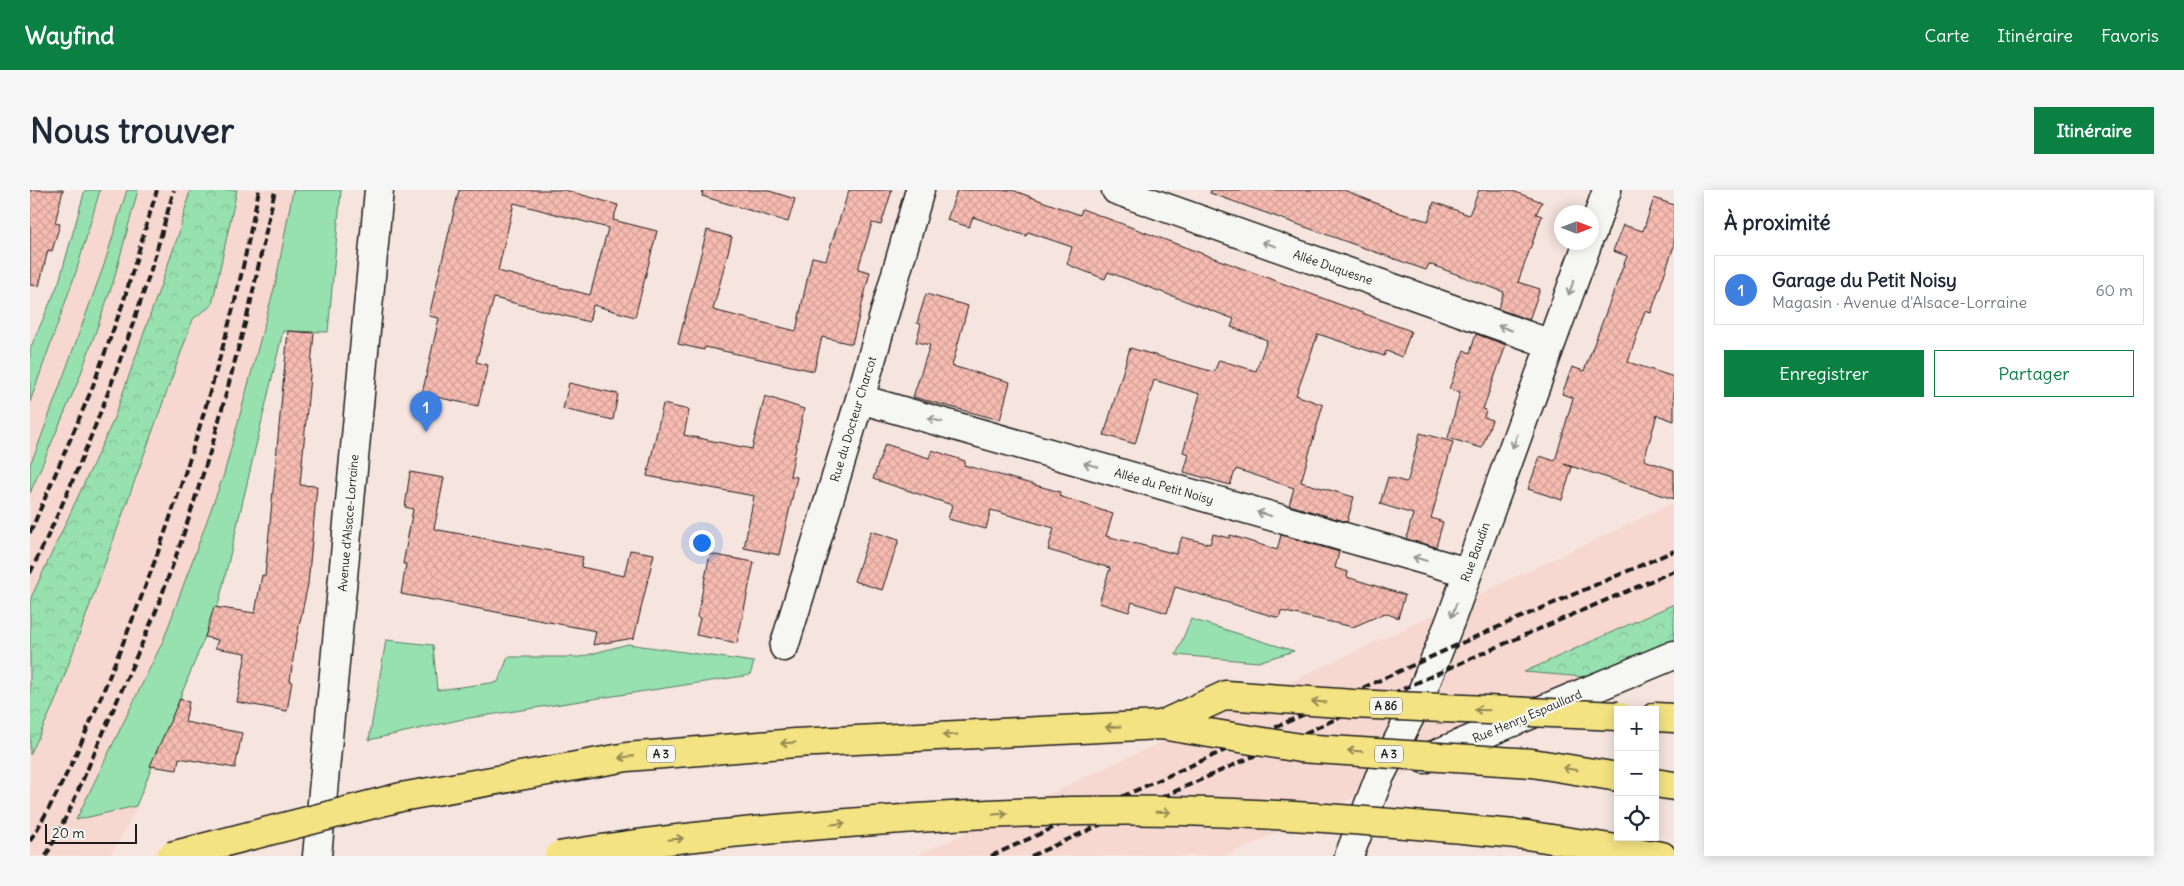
<!DOCTYPE html>
<html lang="fr">
<head>
<meta charset="utf-8">
<style>
	body { margin:0; font-family:Delius,sans-serif; background:#f6f6f7; color:#1f2937 }
	.controls { position:absolute; right:15px; bottom:15px; display:grid; overflow:hidden; border-radius:0px; box-shadow:0 2px 12px #0003 }
	.controls button { width:45px; height:45px; display:grid; place-items:center; padding:0; border:0; border-bottom:1px solid #e0e1e3; background:#fff; color:#1f2937; font:25px sans-serif }
	.compass { position:absolute; left:1524px; top:15px; width:45px; height:45px; border-radius:50%; background:#fff; box-shadow:0 2px 12px #0003; rotate:90deg }
	.scale { position:absolute; left:15px; bottom:12px; width:92px; box-sizing:border-box; padding-left:5px; border:2px solid #1c1c1c; border-top:0; font-size:14px; line-height:18px; white-space:nowrap; color:#1c1c1c; -webkit-text-stroke:4px #f6f6f2; paint-order:stroke }
	.you { position:absolute; left:671px; top:352px; width:18px; height:18px; margin:-12px; border:4px solid #fff; border-radius:50%; background:#1a73e8; box-shadow:0 0 0 8px #1a73e833 }
	.badge { display:grid; place-items:center; width:32px; height:32px; border-radius:50%; background:#0b8043; color:#fff; font-size:16px; font-weight:700 }
	.pin { position:absolute; translate:-50% -41px; filter:drop-shadow(0 1px 2px #0008) }
	.pin::after { content:''; position:absolute; top:26px; width:18px; height:15px; background:inherit; clip-path:polygon(0 0,100% 0,50% 100%) }
	.list { margin:0; padding:0; list-style:none }
	h2 { display:flex; justify-content:space-between; align-items:center; height:65px; margin:0; padding:0 20px; font-size:21px }
	h2 small { font-size:16px; font-weight:400; color:#747a83 }
	.list li { display:grid; grid-template-columns:32px 1fr auto; gap:15px; align-items:center; box-sizing:border-box; height:70px; margin:0 10px 10px; padding:0 10px; border:1px solid #e0e1e3; border-radius:0px }
	.list b { display:block; font-size:19px; white-space:nowrap }
	.list p { margin:0; font-size:16px; white-space:nowrap; color:#747a83 }
	.list em { font-size:16px; font-style:normal; color:#747a83 }
	.actions { display:flex; gap:10px; padding:15px 20px }
	.actions a { flex:1; padding:11px 0; border:1px solid #0b8043; border-radius:0px; text-align:center; font-size:18px; color:#0b8043 }
	.actions .main { background:#0b8043; color:#fff }
	.icon { flex:none; width:28px; height:28px; fill:none; stroke:currentColor; stroke-width:2; stroke-linecap:round; stroke-linejoin:round }
	.map { position:relative; flex:none; width:1644px; height:666px; overflow:hidden; border-radius:0px }
	header { display:flex; align-items:center; gap:30px; box-sizing:border-box; height:70px; padding:0 25px; background:#0b8043; color:#fff }
	header strong { font-size:24px }
	nav { display:flex; gap:28px; margin-inline-start:auto; font-size:18px }
	.intro { display:flex; align-items:center; justify-content:space-between; box-sizing:border-box; height:120px; padding:0 30px }
	h1 { margin:0; font-size:35px }
	.button { padding:12px 22px; border-radius:0px; background:#0b8043; color:#fff; font-size:18px; font-weight:700 }
	main { display:flex; gap:30px; padding:0 30px }
	aside { flex:1; background:#fff; border-radius:0px; box-shadow:0 2px 12px #0003 }
	.map>svg:first-child { display:block }
	.built { fill:#f6d8d0 }
	.green { fill:#97e0af; stroke:#5a7e66 }
	.forest { fill:url(#forest-crowns); stroke:#5a7e66 }
	.building { fill:url(#building-cross-hatch); stroke:#1c1c1c; fill-rule:evenodd }
	.lines { fill:none; stroke-linecap:round; stroke-linejoin:round }
	.minor-casing { stroke:#1c1c1c; stroke-width:31 }
	.highway-casing { stroke:#1c1c1c; stroke-width:31 }
	.minor { stroke:#f6f6f2; stroke-width:28 }
	.highway { stroke:#f4e382; stroke-width:28 }
	.rail { stroke:#1c1c1c; stroke-width:4; stroke-dasharray:8 4; stroke-linecap:butt }
	.highway-bridge-casing { stroke:#1c1c1c; stroke-width:31; stroke-linecap:butt }
	.highway-bridge { stroke:#f4e382; stroke-width:28 }
	.oneway { stroke:#949492 }
	.oneway2 { stroke:#938954 }
	.labels { text-anchor:middle; dominant-baseline:central; stroke-width:4.5; stroke-linejoin:round; paint-order:stroke }
	.shield { fill:#f6f6f2; stroke:#5d5d5c; stroke-width:1 }
	.shield-label { font-size:11px; font-weight:bold; fill:#1c1c1c }
	.street-label { font-size:12px; fill:#1c1c1c; stroke:#f6f6f2 }
</style>
</head>
<body>
<header>
<strong>Wayfind</strong>
<nav><a>Carte</a><a>Itinéraire</a><a>Favoris</a></nav>
</header>
<div class="intro"><h1>Nous trouver</h1><a class="button">Itinéraire</a></div>
<main>
<div class="map">
<svg width="1644" height="666" viewBox="0 0 1644 666">
	<defs>
		<pattern id="forest-crowns" width="20" height="18" patternUnits="userSpaceOnUse" patternTransform="scale(1.25)"><rect width="20" height="18" fill="#97e0af"/><path d="M2 6a3 3 0 1 1 6 0M12 15a3 3 0 1 1 6 0" fill="none" stroke="#82c096"/></pattern>
		<pattern id="building-cross-hatch" width="8" height="8" patternUnits="userSpaceOnUse" patternTransform="scale(1.25)"><rect width="8" height="8" fill="#f6bbb1"/><path d="M0 0l8 8M0 8l8-8" fill="none" stroke="#d2a098"/></pattern>
	</defs>
	<rect width="100%" height="100%" fill="#f6e4de"/>
	<filter id="ink" filterUnits="userSpaceOnUse"><feTurbulence type="fractalNoise" baseFrequency=".02" numOctaves="2"/><feDisplacementMap in="SourceGraphic" scale="10" xChannelSelector="R" yChannelSelector="G"/><feConvolveMatrix kernelMatrix="1 2 1 2 8 2 1 2 1" color-interpolation-filters="sRGB"/></filter>
	<g filter="url(#ink)">
		<path class="built" d="M55,0H311L298,142L253,141L189,412L104,623L80,666H0V159L29,92Z
			M1644,313V460L1196,666H886Z"/>
		<path class="green" d="M55,0H70L47,79L0,212V159L29,92Z
			M97,0H108L83,93L49,189L0,303V274L6,261L74,75Z
			M263,0H311L298,142L253,141L189,412L106,616L46,630L133,451L194,284L246,91Z
			M1161,429L1264,461L1228,472L1146,465Z
			M356,450L403,455L407,500L468,492L478,467H550L598,454L724,472L720,485L433,529L339,550Z"/>
		<path class="forest" d="M160,0H207L182,115L163,129L25,512L0,565V410L83,231L149,43Z
			M1644,414V459L1580,489L1494,482Z"/>
		<path class="building" d="M0,0H33L25,33L30,34L22,61L18,60L9,96L0,95Z
			M429,0H535L588,15L583,30L627,41L605,127L563,115L559,132L464,108L446,172L458,175L448,216L392,204L409,128L399,126ZM484,13L578,38L560,105L468,81Z
			M673,0H736L765,9L758,32L672,6Z
			M819,0H862L851,35L842,33L828,79L840,82L822,154L792,147L784,181L675,157L674,160L648,154L677,40L702,47L683,120L766,141L782,67L796,70Z
			M927,0H982L1050,25L1052,19L1381,141L1372,167L1356,161L1354,166L1288,144L1266,205L1293,215L1271,292L1324,307L1317,332L1259,315L1264,298L1206,279L1200,295L1154,282L1159,264L1153,262L1170,204L1124,190L1105,254L1074,245L1100,158L1184,182L1189,170L1226,181L1237,150L1201,137L1204,129L1161,113L1078,82L1075,89L1041,76L1037,74L1042,57L998,42L996,46L943,27L939,37L917,30Z
			M1181,0H1314L1370,23L1398,31L1404,12L1439,25L1449,0H1480L1512,12L1506,24L1512,26L1488,92L1510,99L1499,130L1468,119L1474,102L1399,74L1396,80L1376,73L1180,3Z
			M1624,8L1644,15V56L1621,123L1615,121L1598,172L1644,187V231L1627,225L1614,270L1644,280V309L1534,274L1542,277L1532,310L1498,299L1510,266L1525,271L1543,208L1532,204L1542,177L1554,181L1597,66L1583,61L1593,35L1613,41Z
			M896,104L938,116L922,176L980,192L970,230L883,207L900,155L886,152L891,134L887,133Z
			M258,141L284,143L270,295L287,296L278,394L265,455L260,491H262L257,521L207,512L216,463L185,458L188,450L175,447L184,417L225,423L232,385L235,386Z
			M1446,144L1476,155L1453,219L1456,220L1454,227L1462,230L1452,258L1418,248L1430,202L1419,199L1434,160L1440,163Z
			M539,193L588,204L583,230L533,219Z
			M735,206L774,219L760,286L767,287L749,365L714,358L724,306L617,286L633,214L659,220L654,245L722,259Z
			M1390,243L1423,252L1401,328L1413,332L1406,357L1376,349L1383,324L1350,314L1358,287L1376,292L1378,290Z
			M855,254L899,268L902,260L935,271L934,275L1030,302L1029,306L1083,324L1076,346L1146,364L1152,347L1180,354L1183,344L1199,348L1200,345L1247,360L1251,345L1309,362L1305,378L1318,382L1317,387L1375,405L1368,428L1355,423L1323,437L1251,421L1249,428L1145,397L1137,423L1102,412L1099,422L1069,413L1080,378L1018,360L1024,338L961,320L956,339L918,329L922,315L843,289Z
			M380,282L414,288L404,339L553,367L551,377L594,386L600,360L624,364L604,448L563,455L566,441L371,404L376,374H373L383,319L375,317Z
			M841,341L869,350L852,400L824,391Z
			M680,364L724,372L707,453L666,445L670,428L667,427Z
			M150,509L159,512L155,532L212,543L205,578L149,568L147,580L120,576Z"/>
		<g class="lines">
			<defs>
				<path id="minor" d="M1086,0L1521,154
					M1562,43L1577,0
					M830,209L1437,382
					M754,457L830,209L890,0
					M1394,569L1644,465
					M287,666L349,0
					M1319,666L1349,588L1390,507L1421,429L1558,52"/>
				<path id="highway" d="M1625,527L1644,528
					M1625,593L1644,596
					M1496,645L1632,666"/>
			</defs>
			<use href="#minor" class="minor-casing"/>
			<use href="#highway" class="highway-casing"/>
			<use href="#minor" class="minor"/>
			<use href="#highway" class="highway"/>
			<path class="rail" d="M0,343L61,201L93,113L127,0
				M0,383C43,296 79,205 110,113C123,76 133,37 144,0
				M0,651C35,594 61,532 86,470C135,353 173,234 205,111C214,75 221,37 229,0
				M16,666L41,617L126,421L151,352L182,256L220,115L245,0
				M961,666L1445,447L1644,361
				M1001,666L1453,463L1644,381"/>
			<defs>
				<path id="highway-bridge" d="M1131,535L1196,505L1323,514L1588,526
					M141,666L371,607L597,567L765,553L1131,535L1270,558L1502,573L1588,587
					M529,666C633,648 738,639 844,631C963,622 1084,617 1204,623C1302,627 1399,636 1496,645"/>
			</defs>
			<use href="#highway-bridge" class="highway-bridge-casing"/>
			<use href="#highway-bridge" class="highway-bridge"/>
		</g>
		<defs><path id="oneway-shaft" d="M-6 0H5M1.5-3L5.5 0L1.5 3" fill="none" stroke-width="1.6" stroke-linecap="round" stroke-linejoin="round" transform="scale(1.25)"/></defs>
		<g class="oneway">
			<use href="#oneway-shaft" transform="translate(1239 54) rotate(-161)"/>
			<use href="#oneway-shaft" transform="translate(1541 98) rotate(110)"/>
			<use href="#oneway-shaft" transform="translate(1475 138) rotate(-161)"/>
			<use href="#oneway-shaft" transform="translate(905 230) rotate(-164)"/>
			<use href="#oneway-shaft" transform="translate(1485 251) rotate(110)"/>
			<use href="#oneway-shaft" transform="translate(1061 275) rotate(-164)"/>
			<use href="#oneway-shaft" transform="translate(1234 324) rotate(-164)"/>
			<use href="#oneway-shaft" transform="translate(1390 369) rotate(-164)"/>
			<use href="#oneway-shaft" transform="translate(1424 420) rotate(109)"/>
		</g>
		<g class="oneway2">
			<use href="#oneway-shaft" transform="translate(1289 512) rotate(-176)"/>
			<use href="#oneway-shaft" transform="translate(1452 520) rotate(-178)"/>
			<use href="#oneway-shaft" transform="translate(1083 537) rotate(177)"/>
			<use href="#oneway-shaft" transform="translate(920 545) rotate(177)"/>
			<use href="#oneway-shaft" transform="translate(758 553) rotate(175)"/>
			<use href="#oneway-shaft" transform="translate(1325 561) rotate(-176)"/>
			<use href="#oneway-shaft" transform="translate(596 567) rotate(172)"/>
			<use href="#oneway-shaft" transform="translate(1540 579) rotate(-171)"/>
			<use href="#oneway-shaft" transform="translate(1133 622) rotate(1)"/>
			<use href="#oneway-shaft" transform="translate(970 624) rotate(-3)"/>
			<use href="#oneway-shaft" transform="translate(808 634) rotate(-4)"/>
			<use href="#oneway-shaft" transform="translate(646 649) rotate(-6)"/>
		</g>
	</g>
	<g class="labels">
		<g class="shield">
			<rect x="1340" y="507.5" width="32" height="17" rx="4"/>
			<rect x="617" y="555.5" width="28" height="17" rx="4"/>
			<rect x="1345" y="555.5" width="28" height="17" rx="4"/>
		</g>
		<g class="shield-label">
			<text x="1356" y="516">A 86</text>
			<text x="631" y="564">A 3</text>
			<text x="1359" y="564">A 3</text>
		</g>
		<g class="street-label">
			<text transform="translate(1303 77) rotate(19)">Allée Duquesne</text>
			<text transform="translate(823 229) rotate(-73)">Rue du Docteur Charcot</text>
			<text transform="translate(1134 296) rotate(16)">Allée du Petit Noisy</text>
			<text transform="translate(318 333) rotate(-85)">Avenue d'Alsace-Lorraine</text>
			<text transform="translate(1445 362) rotate(-70)">Rue Baudin</text>
			<text transform="translate(1497 526) rotate(-23)">Rue Henry Espaullard</text>
		</g>
	</g>
</svg>
<div class="controls">
<button>+</button>
<button>−</button>
<button><svg class="icon" aria-label="locate" viewBox="0 0 24 24"><circle cx="12" cy="12" r="6"/><path d="M12 2v4M12 18v4M2 12h4M18 12h4"/></svg></button>
</div>
<svg class="compass" viewBox="-18 -18 36 36"><path d="M0-13l5 13h-10z" fill="#e53935"/><path d="M0 13l5-13h-10z" fill="#747a83"/></svg>
<div class="scale">20 m</div>
<div class="you"></div>
<div class="pin badge" style="left:396px;top:242px;background:#3f7fe0">1</div>
</div>
<aside>
<h2>À proximité<small></small></h2>
<ul class="list">
<li><span class="badge" style="background:#3f7fe0">1</span><div><b>Garage du Petit Noisy</b><p>Magasin · Avenue d'Alsace-Lorraine</p></div><em>60 m</em></li>
</ul>
<div class="actions"><a class="main">Enregistrer</a><a>Partager</a></div>
</aside>
</main>
</body>
</html>
